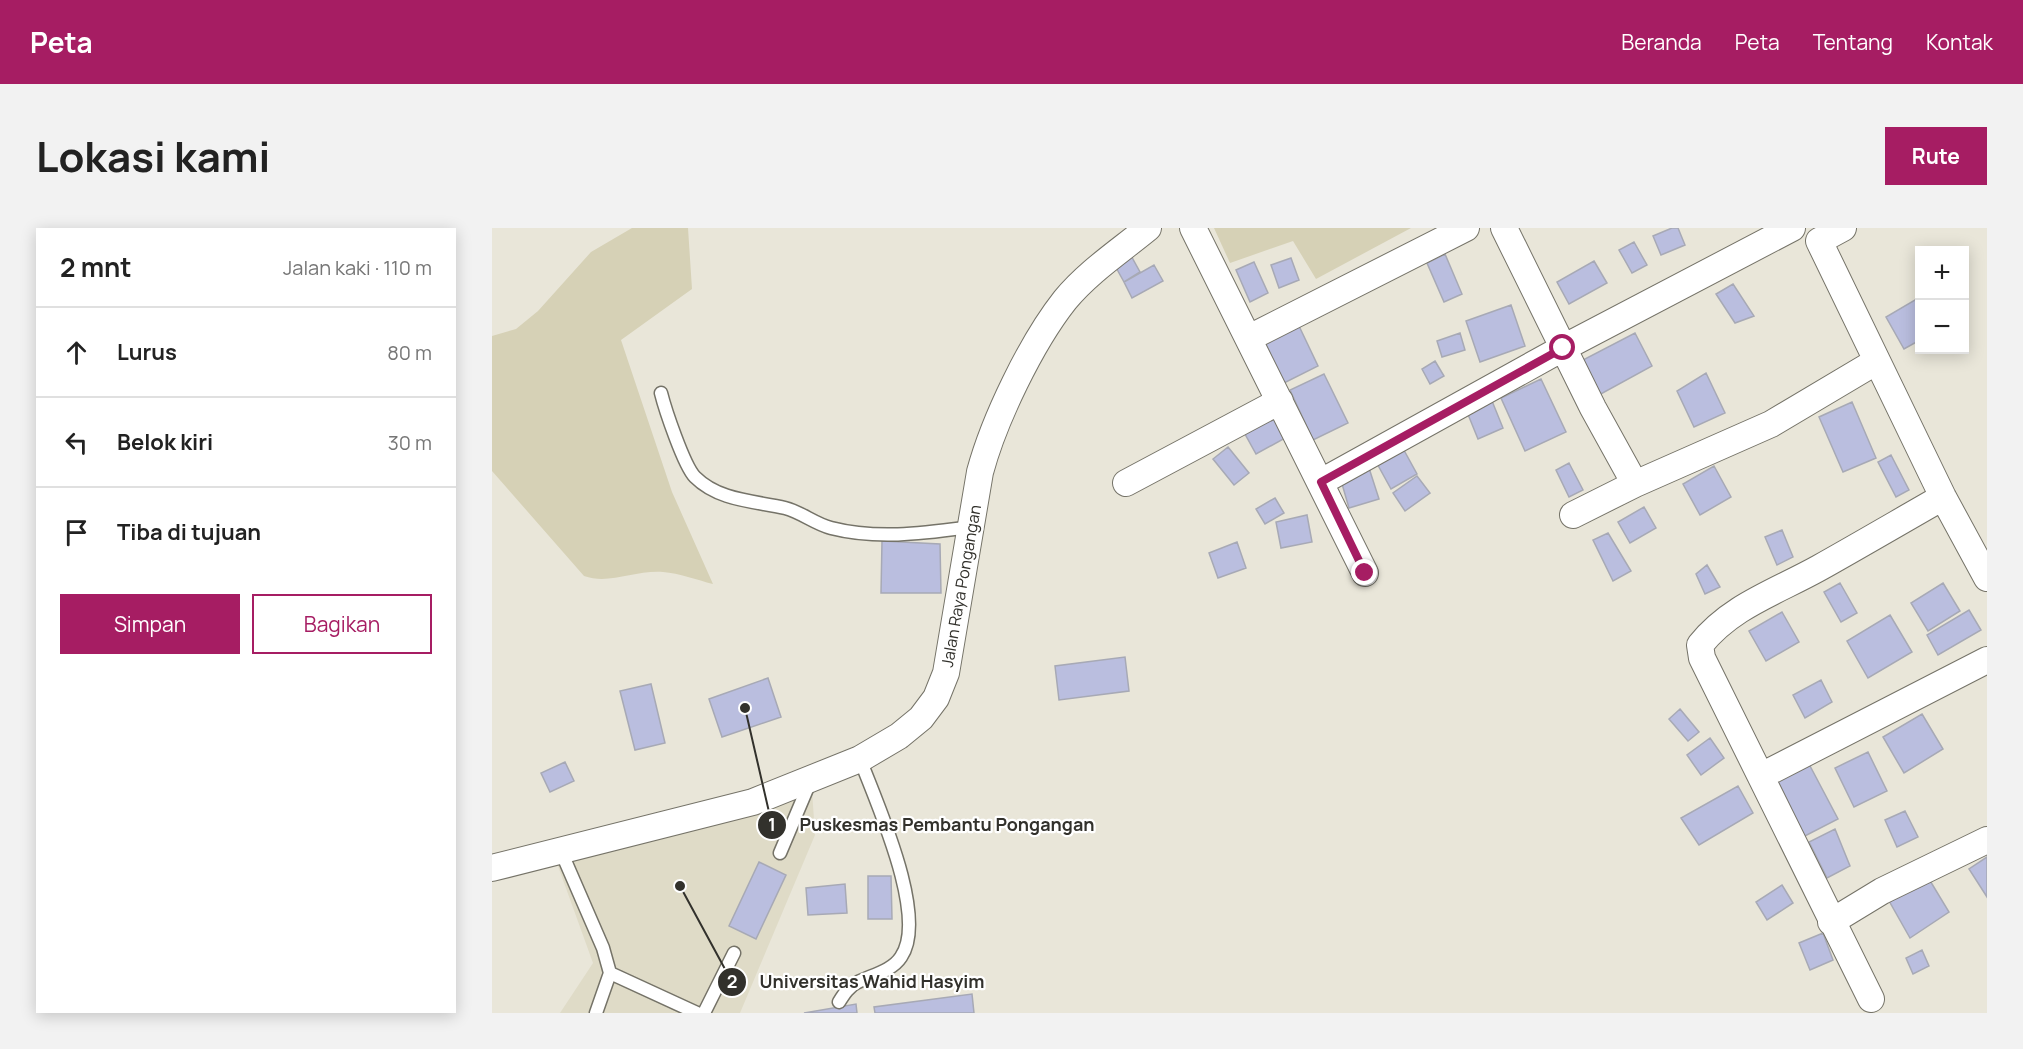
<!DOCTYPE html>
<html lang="id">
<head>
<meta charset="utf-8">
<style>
	body { margin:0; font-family:Manrope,sans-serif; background:#f2f2f2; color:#222 }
	.controls { position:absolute; right:18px; top:18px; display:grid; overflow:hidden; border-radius:0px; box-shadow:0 3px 15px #0003 }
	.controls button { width:54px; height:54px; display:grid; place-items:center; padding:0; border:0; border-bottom:2px solid #e0e0e0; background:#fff; color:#222; font:30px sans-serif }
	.stop { position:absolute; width:18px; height:18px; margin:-14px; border:4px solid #a61d63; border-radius:50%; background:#fff }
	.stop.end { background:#a61d63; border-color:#fff; box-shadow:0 2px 6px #0008 }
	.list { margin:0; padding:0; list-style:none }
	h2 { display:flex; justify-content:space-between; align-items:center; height:78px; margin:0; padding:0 24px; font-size:26px }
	h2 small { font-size:20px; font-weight:400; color:#767676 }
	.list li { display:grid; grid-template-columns:39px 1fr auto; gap:18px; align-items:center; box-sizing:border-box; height:90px; padding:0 24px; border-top:2px solid #e0e0e0 }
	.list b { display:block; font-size:22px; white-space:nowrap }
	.list em { font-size:20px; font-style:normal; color:#767676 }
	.actions { display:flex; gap:12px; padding:18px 24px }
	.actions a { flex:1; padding:14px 0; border:2px solid #a61d63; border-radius:0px; text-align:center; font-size:21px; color:#a61d63 }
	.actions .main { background:#a61d63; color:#fff }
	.icon { flex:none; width:33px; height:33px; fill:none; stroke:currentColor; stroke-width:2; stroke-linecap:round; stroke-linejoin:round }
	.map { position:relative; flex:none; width:1495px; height:785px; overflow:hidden; border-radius:0px }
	header { display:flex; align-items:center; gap:36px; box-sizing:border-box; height:84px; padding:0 30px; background:#a61d63; color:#fff }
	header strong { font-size:28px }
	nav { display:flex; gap:33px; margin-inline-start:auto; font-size:21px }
	.intro { display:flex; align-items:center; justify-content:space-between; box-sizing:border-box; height:144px; padding:0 36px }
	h1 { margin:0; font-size:42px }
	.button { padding:15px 27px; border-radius:0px; background:#a61d63; color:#fff; font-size:21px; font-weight:700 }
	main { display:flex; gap:36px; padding:0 36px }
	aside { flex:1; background:#fff; border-radius:0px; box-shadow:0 3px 15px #0003 }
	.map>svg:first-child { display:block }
	.built { fill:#dfdbc7 }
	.green { fill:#d6d1b6 }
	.building { fill:#babedf; stroke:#a7a9b5; stroke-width:1.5 }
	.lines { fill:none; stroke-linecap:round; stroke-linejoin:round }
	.lane-casing { stroke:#757368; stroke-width:15 }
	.street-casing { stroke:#757368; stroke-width:28 }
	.lane { stroke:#fff; stroke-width:12 }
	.street { stroke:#fff; stroke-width:26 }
	.route { stroke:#a61d63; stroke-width:8 }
	.labels { text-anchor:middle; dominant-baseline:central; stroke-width:4.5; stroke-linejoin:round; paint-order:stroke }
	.street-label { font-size:16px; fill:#32312c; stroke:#fff }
	.leader { fill:none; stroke:#32312c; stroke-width:2 }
	.callout-dot { fill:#32312c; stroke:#fff; stroke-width:2 }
	.mark-label { font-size:18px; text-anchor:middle; font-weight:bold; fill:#fff }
	.callout-label { font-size:18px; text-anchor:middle; font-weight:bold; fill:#32312c; stroke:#fff; stroke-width:4.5; stroke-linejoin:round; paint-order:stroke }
</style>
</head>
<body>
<header>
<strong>Peta</strong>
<nav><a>Beranda</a><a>Peta</a><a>Tentang</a><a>Kontak</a></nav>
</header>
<div class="intro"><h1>Lokasi kami</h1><a class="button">Rute</a></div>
<main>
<aside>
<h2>2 mnt<small>Jalan kaki · 110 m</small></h2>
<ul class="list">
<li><svg class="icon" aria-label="ahead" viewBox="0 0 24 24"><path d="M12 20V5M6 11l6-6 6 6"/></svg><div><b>Lurus</b></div><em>80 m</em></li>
<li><svg class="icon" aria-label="left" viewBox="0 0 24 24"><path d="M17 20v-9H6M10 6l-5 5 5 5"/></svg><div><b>Belok kiri</b></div><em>30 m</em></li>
<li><svg class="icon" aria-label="arrive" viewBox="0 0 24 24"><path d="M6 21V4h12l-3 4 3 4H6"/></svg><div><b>Tiba di tujuan</b></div></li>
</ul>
<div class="actions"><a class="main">Simpan</a><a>Bagikan</a></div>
</aside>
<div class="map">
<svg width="1495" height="785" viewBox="0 0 1495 785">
	<rect width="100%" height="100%" fill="#e9e6d9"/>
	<path class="built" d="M320,562L323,607L248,785H68L101,735L62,627Z"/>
	<path class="green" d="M140,0H196L200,61L129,112L180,264L221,356C205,352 187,345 171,344C143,342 117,357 92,348L0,243V108L24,101L46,83L99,24Z
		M722,0H919L824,51L801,13L738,35Z"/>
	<path class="building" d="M1180,0H1186L1193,17L1169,27L1161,8Z
		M1142,14L1155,37L1140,45L1127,22Z
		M637,24L648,44L632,54L621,34Z
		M953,26L970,66L952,74L935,35Z
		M799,30L807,52L787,60L779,37Z
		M1102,33L1115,55L1077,76L1065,54Z
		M762,34L776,65L758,74L744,42Z
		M662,37L671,53L640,70L632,54Z
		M1241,56L1262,88L1243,95L1224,66Z
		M1428,69V112L1412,121L1394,89Z
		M1019,77L1033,118L988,134L974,93Z
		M807,98L826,138L792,155L773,116Z
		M968,105L973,122L950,129L945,113Z
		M1143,105L1160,138L1107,167L1089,133Z
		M943,133L952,148L938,156L930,141Z
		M1214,145L1233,185L1202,199L1185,163Z
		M832,146L856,195L821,212L798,162Z
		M1049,151L1074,204L1033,223L1009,170Z
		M1000,173L1011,200L986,211L975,184Z
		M1360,174L1384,230L1351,244L1327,189Z
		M779,180L795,209L764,226L748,197Z
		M908,215L925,246L899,261L882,230Z
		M736,219L757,245L742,257L721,231Z
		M1399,227L1417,262L1404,269L1386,234Z
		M1077,235L1091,262L1077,269L1064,242Z
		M1222,238L1239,269L1208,287L1191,256Z
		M877,240L887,271L857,280L848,249Z
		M925,248L938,265L913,283L901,265Z
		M783,270L792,285L773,296L764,281Z
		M1152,279L1164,300L1138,315L1126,294Z
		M815,287L820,314L789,320L784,294Z
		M1290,302L1301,329L1285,337L1273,309Z
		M1116,305L1139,343L1121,353L1101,312Z
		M390,313L448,316L449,365H389Z
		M745,314L754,340L726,350L717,325Z
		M1215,337L1228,359L1213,366L1204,346Z
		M1348,355L1365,385L1349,394L1332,364Z
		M1451,355L1468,383L1436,403L1419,375Z
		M1477,382L1489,402L1446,427L1435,407Z
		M1290,384L1307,414L1274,433L1257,403Z
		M1398,387L1420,424L1376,450L1355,413Z
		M633,429L637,463L567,472L563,438Z
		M276,450L289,489L230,509L217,471Z
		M1329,452L1340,474L1313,490L1301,467Z
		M159,456L173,515L143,522L128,463Z
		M1188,481L1207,504L1196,513L1177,491Z
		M1430,486L1451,521L1412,545L1391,509Z
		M1218,510L1232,530L1209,547L1195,527Z
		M1376,524L1395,563L1362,579L1343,540Z
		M73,534L82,553L58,564L49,545Z
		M1317,536L1346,591L1309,610L1280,556Z
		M1246,558L1261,585L1207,617L1189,590Z
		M1413,583L1426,609L1405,619L1393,592Z
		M1343,601L1358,638L1335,650L1317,614Z
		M1495,629V669L1477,641Z
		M267,634L294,647L264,711L237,698Z
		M376,648H399L400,691H376Z
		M1437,651L1457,684L1418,710L1396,671Z
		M353,656L355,685L316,687L314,660Z
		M1290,657L1301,675L1275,692L1264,674Z
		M1331,705L1341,732L1318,742L1307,715Z
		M1430,722L1437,738L1421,746L1414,730Z
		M480,766L482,785H383L382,779Z
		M364,776L365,785H312Z"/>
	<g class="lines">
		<defs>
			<path id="lane" d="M169,165C173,181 192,238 203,249C227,273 263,273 293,280C309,284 323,296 339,300C386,312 433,305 480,299
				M68,621L111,720L118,745L104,785
				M288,625L318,554
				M118,745L205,785
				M347,774C352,766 357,758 366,754C380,747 400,743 409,729C437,689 384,574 368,531
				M212,785L242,725"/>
			<path id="street" d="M701,0L873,345
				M1012,0L1101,180L1143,256
				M1351,0L1327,13L1451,269L1495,350
				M757,110L974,0
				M829,254L1071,120L1300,0
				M634,255L788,173
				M1081,287L1143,256L1279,196L1385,133
				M1269,548L1495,432
				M0,640L261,574L368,531L407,508L429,490L444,470L454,445L488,244C502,192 539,115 573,72C596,44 628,23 656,0
				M1339,694L1390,663L1495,612
				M1379,771L1210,430L1208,417C1239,378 1284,364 1327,340C1368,317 1409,293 1451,269"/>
		</defs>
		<use href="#lane" class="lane-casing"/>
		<use href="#street" class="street-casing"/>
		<use href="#lane" class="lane"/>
		<use href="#street" class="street"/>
	</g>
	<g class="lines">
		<path class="route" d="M873,345L829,254L1071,120"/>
	</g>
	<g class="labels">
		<g class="street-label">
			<text transform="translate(469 358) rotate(-80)">Jalan Raya Pongangan</text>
		</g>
	</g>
	<path class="leader" d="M253 480L280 597M188 658L240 754"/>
	<g class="callout-dot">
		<circle cx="253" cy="480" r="6"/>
		<circle cx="188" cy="658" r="6"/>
		<circle cx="280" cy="597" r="15"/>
		<circle cx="240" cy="754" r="15"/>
	</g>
	<g class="mark-label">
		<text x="280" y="603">1</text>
		<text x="240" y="760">2</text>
	</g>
	<g class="callout-label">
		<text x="455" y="603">Puskesmas Pembantu Pongangan</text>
		<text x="380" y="760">Universitas Wahid Hasyim</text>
	</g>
</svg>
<div class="controls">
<button>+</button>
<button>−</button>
</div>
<div class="stop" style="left:1071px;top:120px"></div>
<div class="stop end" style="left:873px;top:345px"></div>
</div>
</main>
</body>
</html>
